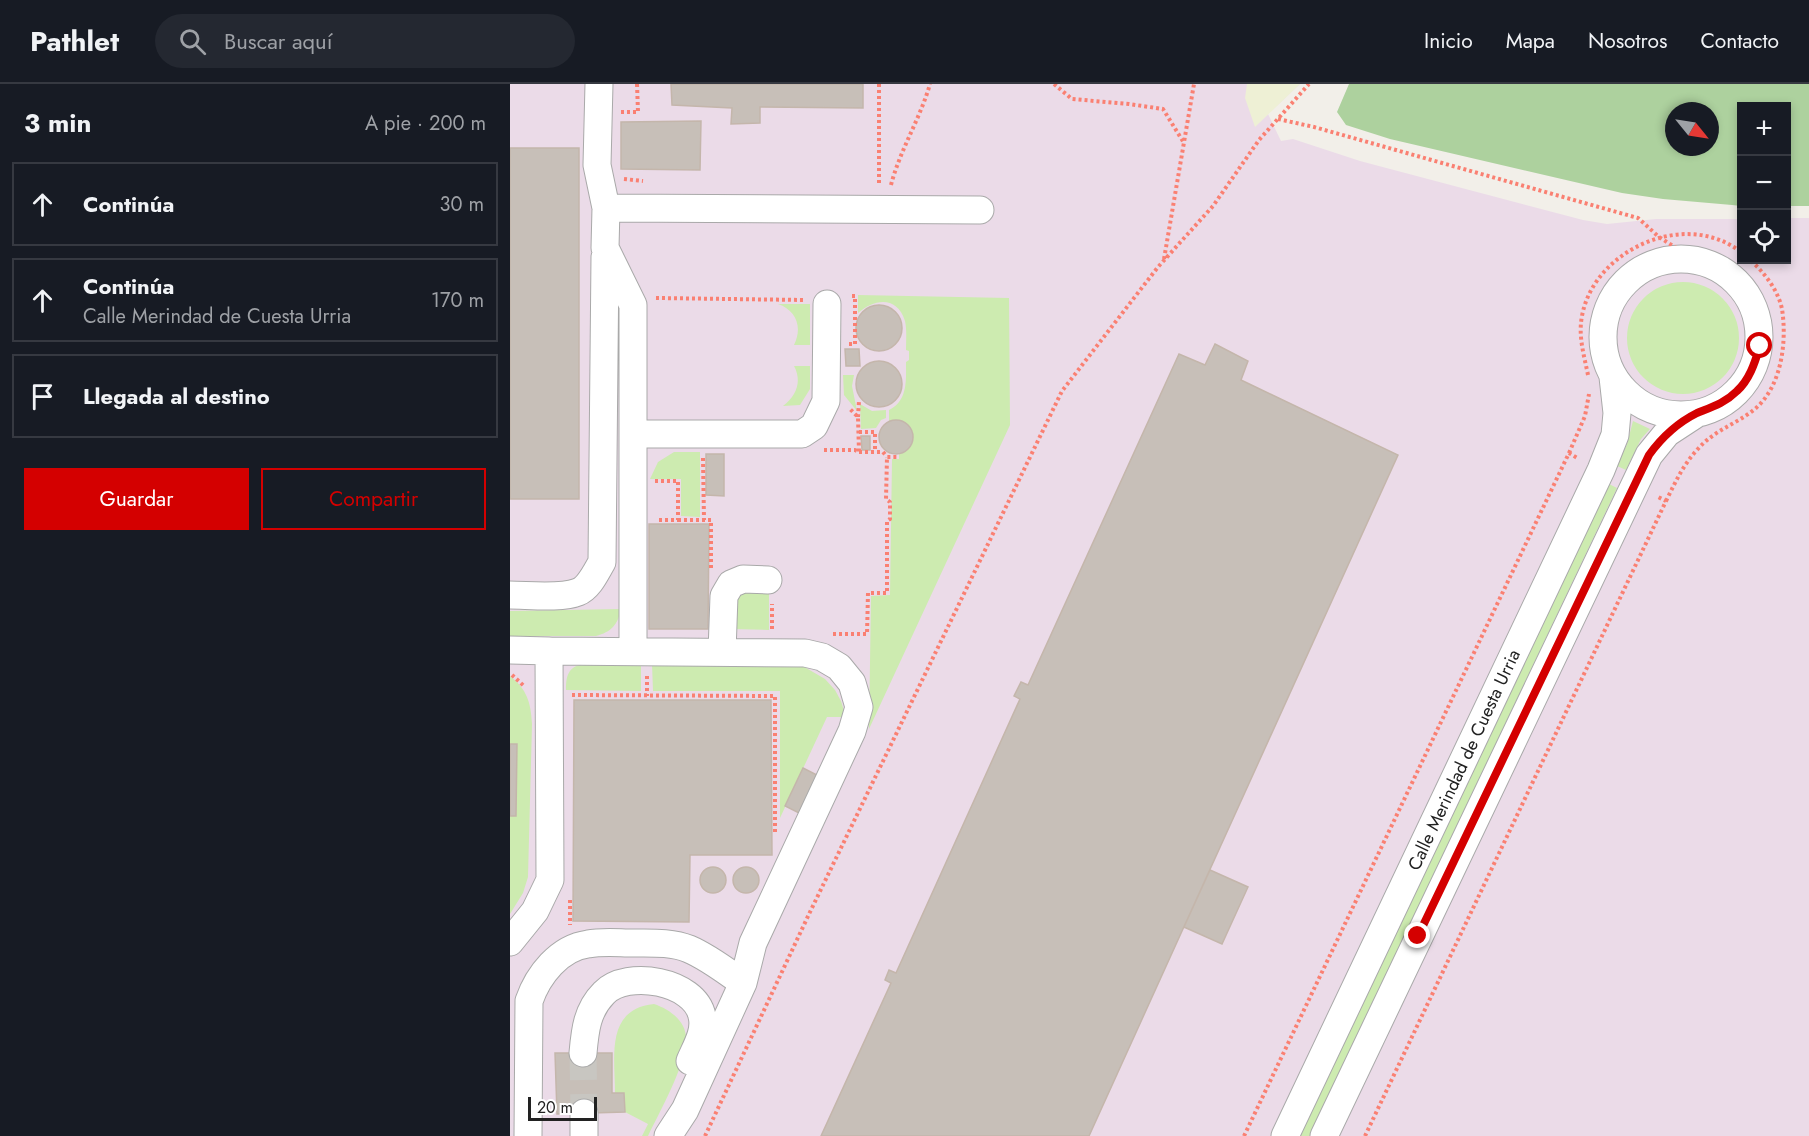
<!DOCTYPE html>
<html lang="es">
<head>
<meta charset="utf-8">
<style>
	body { margin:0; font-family:Jost,sans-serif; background:#242831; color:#f1f3f6 }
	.controls { position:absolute; right:18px; top:18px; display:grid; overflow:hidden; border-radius:0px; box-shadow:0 3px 9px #0003 }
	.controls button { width:54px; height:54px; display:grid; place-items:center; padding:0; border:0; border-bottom:2px solid #363941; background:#171b24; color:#f1f3f6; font:30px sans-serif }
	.compass { position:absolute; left:1155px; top:18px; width:54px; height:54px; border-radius:50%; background:#171b24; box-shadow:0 3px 9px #0003; rotate:120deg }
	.scale { position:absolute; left:18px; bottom:15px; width:69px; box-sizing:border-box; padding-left:6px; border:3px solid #222; border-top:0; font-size:16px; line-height:21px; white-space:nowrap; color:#222; -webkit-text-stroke:4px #fff; paint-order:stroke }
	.stop { position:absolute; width:18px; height:18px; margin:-14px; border:4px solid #d40000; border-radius:50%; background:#fff }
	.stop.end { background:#d40000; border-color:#fff; box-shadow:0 2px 6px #0008 }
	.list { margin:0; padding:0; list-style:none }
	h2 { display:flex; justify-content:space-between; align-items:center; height:78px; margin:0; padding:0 24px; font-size:26px }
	h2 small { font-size:20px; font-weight:400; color:#9ea1a6 }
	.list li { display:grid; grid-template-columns:39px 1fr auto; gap:18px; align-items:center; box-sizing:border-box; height:84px; margin:0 12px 12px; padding:0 12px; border:2px solid #363941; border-radius:0px }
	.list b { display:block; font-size:22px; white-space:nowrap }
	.list p { margin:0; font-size:20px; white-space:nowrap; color:#9ea1a6 }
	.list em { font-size:20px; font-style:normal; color:#9ea1a6 }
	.actions { display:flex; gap:12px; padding:18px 24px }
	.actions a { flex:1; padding:14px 0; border:2px solid #d40000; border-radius:0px; text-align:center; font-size:21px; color:#d40000 }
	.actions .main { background:#d40000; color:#fff }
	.icon { flex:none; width:33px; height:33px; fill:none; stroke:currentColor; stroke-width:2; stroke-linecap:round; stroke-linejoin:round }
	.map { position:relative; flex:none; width:1299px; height:1052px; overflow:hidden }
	header { display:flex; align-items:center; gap:36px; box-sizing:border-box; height:84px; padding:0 30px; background:#171b24; border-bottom:2px solid #363941 }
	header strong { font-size:28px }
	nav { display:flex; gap:33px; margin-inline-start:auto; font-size:21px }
	.search { width:420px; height:54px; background:#242831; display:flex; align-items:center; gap:15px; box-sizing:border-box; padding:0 21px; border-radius:33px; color:#9ea1a6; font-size:22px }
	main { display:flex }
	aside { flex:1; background:#171b24 }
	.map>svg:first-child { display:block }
	.industrial { fill:#ebdbe8 }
	.farmland { fill:#eef0d5 }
	.grass { fill:#cdebb0 }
	.forest { fill:#add19e; fill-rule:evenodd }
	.building { fill:#c7bfb8; stroke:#c4b6ab; stroke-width:1.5 }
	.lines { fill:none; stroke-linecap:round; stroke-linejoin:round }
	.minor-tunnel { stroke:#c8c6c1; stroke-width:27; stroke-dasharray:27 14; stroke-linecap:butt }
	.minor-casing { stroke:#a9a9a9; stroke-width:29 }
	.path { stroke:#fa8072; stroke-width:4; stroke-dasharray:3 3; stroke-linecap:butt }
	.minor { stroke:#fff; stroke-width:27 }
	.route { stroke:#d40000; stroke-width:8 }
	.labels { text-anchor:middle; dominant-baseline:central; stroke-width:6; stroke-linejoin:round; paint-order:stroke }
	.street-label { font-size:18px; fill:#222; stroke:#fff }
</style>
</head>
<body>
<header>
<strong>Pathlet</strong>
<div class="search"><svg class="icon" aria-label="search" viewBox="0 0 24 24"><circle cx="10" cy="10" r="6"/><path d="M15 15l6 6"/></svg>Buscar aquí</div>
<nav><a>Inicio</a><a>Mapa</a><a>Nosotros</a><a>Contacto</a></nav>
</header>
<main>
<aside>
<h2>3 min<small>A pie · 200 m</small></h2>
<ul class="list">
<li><svg class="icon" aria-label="ahead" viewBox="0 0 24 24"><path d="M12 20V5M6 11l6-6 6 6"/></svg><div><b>Continúa</b></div><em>30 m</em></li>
<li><svg class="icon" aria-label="ahead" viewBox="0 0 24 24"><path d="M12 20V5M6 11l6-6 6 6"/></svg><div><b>Continúa</b><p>Calle Merindad de Cuesta Urria</p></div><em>170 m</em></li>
<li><svg class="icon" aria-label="arrive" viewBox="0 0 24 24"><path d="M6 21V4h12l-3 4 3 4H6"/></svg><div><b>Llegada al destino</b></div></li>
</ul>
<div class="actions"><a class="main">Guardar</a><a>Compartir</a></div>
</aside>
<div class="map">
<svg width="1299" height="1052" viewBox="0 0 1299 1052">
	<rect width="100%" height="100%" fill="#f2efe9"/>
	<path class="industrial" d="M0,0H790L758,30L771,57L783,55L850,77L1073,136L1097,140L1146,135H1231L1232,176H1276L1277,134H1299V1052H0Z"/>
	<path class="farmland" d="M737,0H790L745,43L735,14Z"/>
	<path class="grass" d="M1117 254a56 56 0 1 1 112 0a56 56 0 1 1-112 0Z
		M348,211L499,214L500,341L359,645L361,512L380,511L382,375H389V370C413,361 404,331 379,337V326C398,317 396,296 396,278L399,276V267L396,266C396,257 397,246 395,237C387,211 364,215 348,229Z
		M268,220H300V261H284C293,243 286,226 268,220Z
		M284,282H300V305L290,321L273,322C287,311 292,297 284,282Z
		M333,291H344L342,302L347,327L334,311Z
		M350,320L362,327L376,326V334L371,336L366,344L351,345Z
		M1123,337L1140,345L1131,355L1116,386L1107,382L1117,360Z
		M164,368H190V433L171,432V395H140L148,378Z
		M1099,400L1107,404L800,1052H790Z
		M259,507V546L220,545L221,522L229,509Z
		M111,525C108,541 101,548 86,552H0V527Z
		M73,580H131V607L56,606C56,592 58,583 73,580Z
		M142,580L291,581L315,595L325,606L331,617L336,633H317L270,734V607H143Z
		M0,592C17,605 21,619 22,640L18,793L13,809L0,830Z
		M144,920C159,925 177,937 176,956C175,983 150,1027 138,1052H132L138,1040L115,1028L114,1009H105C105,973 95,925 144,920Z"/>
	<path class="forest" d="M839,0H1299V122H1277L1276,22H1232L1231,122L1222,121L1153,115L1112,109L880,55L836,41L827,28ZM1164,27H1200V63H1164Z"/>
	<path class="building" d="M161,0H353V24L250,23V39L221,40L222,24L162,21Z
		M191,37L190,86L111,85V38Z
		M0,64H69V415H0Z
		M346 244a23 23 0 1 1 46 0a23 23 0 1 1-46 0Z
		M705,260L738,277L731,296L888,371L579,1052H311L381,899L375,896L379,886L386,889L510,615L504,612L511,598L518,601L669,270L695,281Z
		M335,265H349L350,282H336Z
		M346 300a23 23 0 1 1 46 0a23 23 0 1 1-46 0Z
		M369 353a17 17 0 1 1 34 0a17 17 0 1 1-34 0Z
		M351,352H360V366H352Z
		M196,370H214V412L196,411Z
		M139,440H199L198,545H139Z
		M64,616H261L262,771H180L179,838L63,837Z
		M0,660H7L6,732H0Z
		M293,684L309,692L291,730L275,722Z
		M223 796a13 13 0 1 1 26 0a13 13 0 1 1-26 0Z
		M190 796a13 13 0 1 1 26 0a13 13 0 1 1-26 0Z
		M700,786L738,803L712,860L674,843Z
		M45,969H102V1009H114L115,1028L47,1030Z"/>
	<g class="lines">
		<path class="minor-tunnel" d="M73,969L74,1029"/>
		<defs>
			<path id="minor" d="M89,0L87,81L96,124L95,164L123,221V567
				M96,124L470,126
				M1093 253a78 78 0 1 1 156 0a78 78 0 1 1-156 0Z
				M124,350H292L304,342L316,317L317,220
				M0,511C18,511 51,515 68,508C79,504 86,488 92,478L95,173
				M0,566L39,567
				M212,568L214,512L221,500L233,495L258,496
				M0,858L25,827L40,796L39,567L295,569L312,573L329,583L342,599L349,623L342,647L243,859L233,899L175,1026L158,1052
				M73,969C75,946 77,926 94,909C117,885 185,897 192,932C196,947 186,963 180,977
				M18,1052L19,917C28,891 49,864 78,860C93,857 109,859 124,859C142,859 162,858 179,865C198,873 216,887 233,899
				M74,1052V1029
				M775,1052L1091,386L1105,351L1107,329L1103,293
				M814,1052L1139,371L1157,349L1186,330"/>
		</defs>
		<use href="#minor" class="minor-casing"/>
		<path class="path" d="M369,0V101
			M544,0L562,15L619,20L653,25L674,59
			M111,28H128L127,0
			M768,35L804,43L1128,134L1149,153L1182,174
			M114,95L133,97
			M381,101C390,66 410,35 420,0
			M654,175L684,0
			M146,214L294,216
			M339,260H345V212H340
			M1078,291C1074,271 1068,252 1072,232C1084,165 1177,124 1232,169
			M348,333L349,317
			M349,348H365V368
			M314,366H345L349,368L348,333L339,324
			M349,368H373L377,373
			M1059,369L1075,332L1079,310
			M193,374L194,436
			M145,397H168V436H147
			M1156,417C1165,399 1173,381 1187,366C1205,345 1226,341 1246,324C1272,301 1277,257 1272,225C1268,206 1254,188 1240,176
			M168,436H201V487
			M262,545V520
			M323,550H357L358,509H377V437L380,435V418L376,415L377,373H387
			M2,591L14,602
			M137,592V612
			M62,611L265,612V750
			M60,816V841
			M195,1052L300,828L552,307L648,183L703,122L749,56L799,0
			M734,1052L1059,369L1069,375
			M855,1052L1156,417L1146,412"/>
		<use href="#minor" class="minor"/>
	</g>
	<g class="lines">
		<path class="route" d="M908,852L1139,371C1152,353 1167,339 1187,329C1202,323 1215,319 1227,307C1240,295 1245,278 1250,262"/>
	</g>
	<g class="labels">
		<g class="street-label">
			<text transform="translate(954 676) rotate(-65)">Calle Merindad de Cuesta Urria</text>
		</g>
	</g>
</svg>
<div class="controls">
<button>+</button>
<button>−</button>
<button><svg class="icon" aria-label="locate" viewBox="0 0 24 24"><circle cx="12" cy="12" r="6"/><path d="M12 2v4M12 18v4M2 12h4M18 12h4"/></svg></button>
</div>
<svg class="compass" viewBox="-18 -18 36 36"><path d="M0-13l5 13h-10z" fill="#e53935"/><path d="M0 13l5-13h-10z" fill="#9ea1a6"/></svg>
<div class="scale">20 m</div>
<div class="stop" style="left:1250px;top:262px"></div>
<div class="stop end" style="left:908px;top:852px"></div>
</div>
</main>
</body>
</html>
